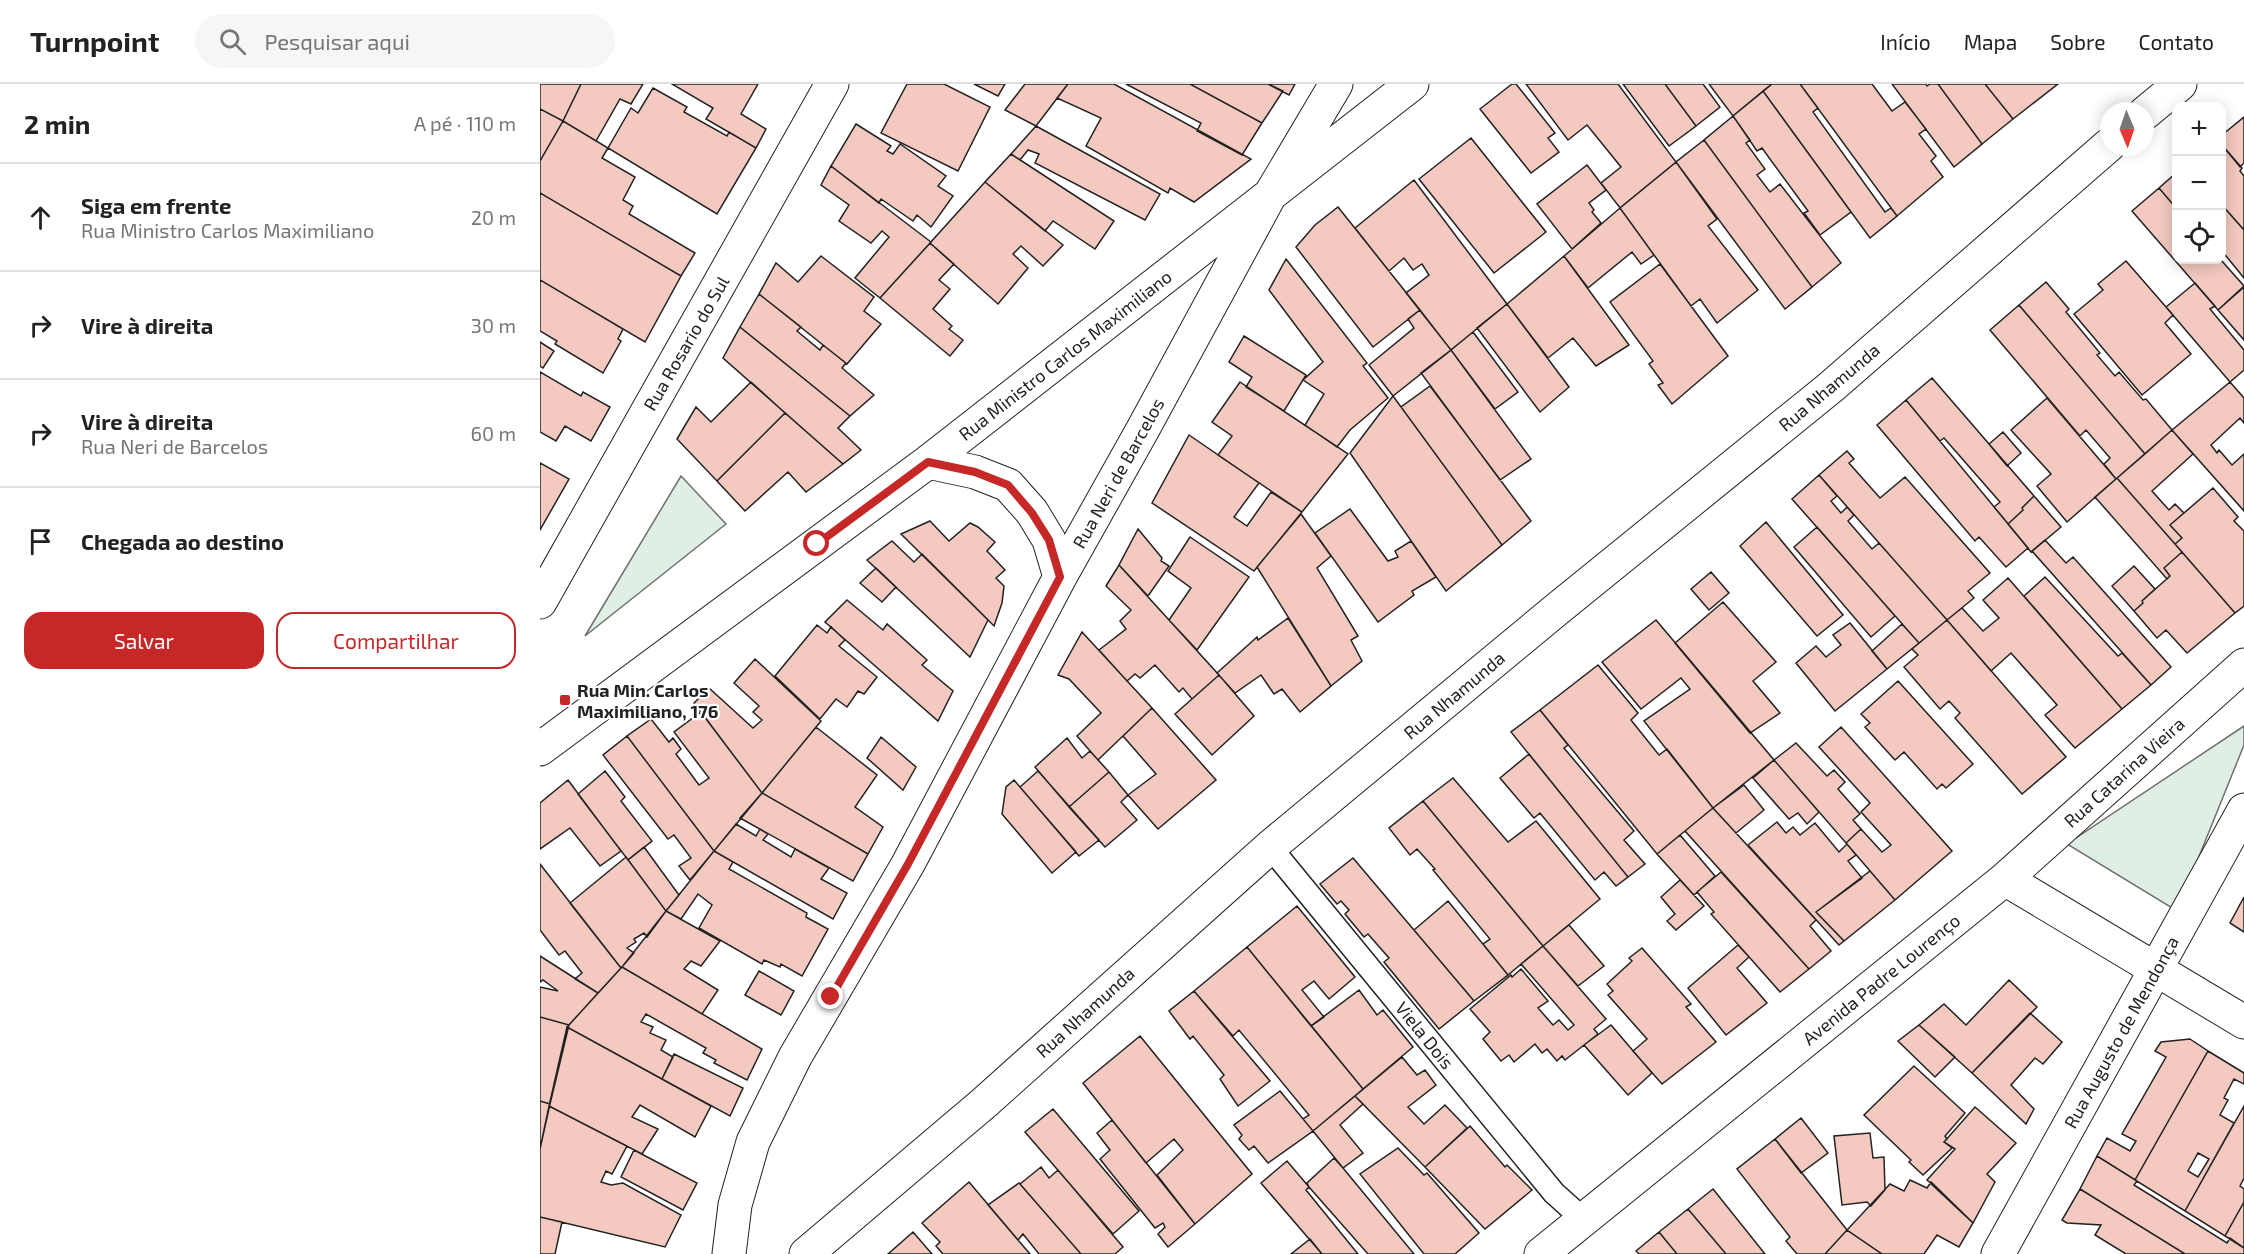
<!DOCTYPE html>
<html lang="pt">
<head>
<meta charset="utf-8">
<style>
	body { margin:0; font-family:"Exo 2",sans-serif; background:#f6f6f6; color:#222 }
	.controls { position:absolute; right:18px; top:18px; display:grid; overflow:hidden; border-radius:12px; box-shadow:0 3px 15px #0003 }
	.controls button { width:54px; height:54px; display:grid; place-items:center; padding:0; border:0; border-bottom:2px solid #e0e0e0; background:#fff; color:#222; font:30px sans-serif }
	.compass { position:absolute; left:1560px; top:18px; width:54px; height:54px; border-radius:50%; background:#fff; box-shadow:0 3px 15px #0003; rotate:178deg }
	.stop { position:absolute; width:18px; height:18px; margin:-14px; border:4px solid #c62828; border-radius:50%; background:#fff }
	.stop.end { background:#c62828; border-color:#fff; box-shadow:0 2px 6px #0008 }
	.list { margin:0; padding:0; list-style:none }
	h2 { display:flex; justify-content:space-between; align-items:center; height:78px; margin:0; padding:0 24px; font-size:26px }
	h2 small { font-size:20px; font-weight:400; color:#767676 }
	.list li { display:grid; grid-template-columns:39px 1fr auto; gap:18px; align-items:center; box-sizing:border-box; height:108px; padding:0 24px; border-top:2px solid #e0e0e0 }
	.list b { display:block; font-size:22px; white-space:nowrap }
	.list p { margin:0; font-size:20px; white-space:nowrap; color:#767676 }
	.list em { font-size:20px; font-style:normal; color:#767676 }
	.actions { display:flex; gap:12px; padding:18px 24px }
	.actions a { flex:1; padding:14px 0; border:2px solid #c62828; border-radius:18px; text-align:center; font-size:21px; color:#c62828 }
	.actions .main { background:#c62828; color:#fff }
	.icon { flex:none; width:33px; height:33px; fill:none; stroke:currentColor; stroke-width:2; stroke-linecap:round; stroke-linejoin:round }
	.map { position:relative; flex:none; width:1704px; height:1170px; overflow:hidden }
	header { display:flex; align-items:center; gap:36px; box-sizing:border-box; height:84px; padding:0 30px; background:#fff; border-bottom:2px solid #e0e0e0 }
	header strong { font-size:28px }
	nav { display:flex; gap:33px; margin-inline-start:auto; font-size:21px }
	.search { width:420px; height:54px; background:#f6f6f6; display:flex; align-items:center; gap:15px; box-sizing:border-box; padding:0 21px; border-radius:33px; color:#767676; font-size:22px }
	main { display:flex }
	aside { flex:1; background:#fff }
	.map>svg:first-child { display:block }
	.green { fill:#e0efe3; stroke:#6f6f6f; stroke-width:1.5 }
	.building { fill:#f3c9c0; stroke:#222; stroke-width:1.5; fill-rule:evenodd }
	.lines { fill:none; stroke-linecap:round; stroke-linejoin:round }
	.lane-casing { stroke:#222; stroke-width:25 }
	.street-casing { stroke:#222; stroke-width:35 }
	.lane { stroke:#fff; stroke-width:22 }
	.street { stroke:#fff; stroke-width:33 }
	.route { stroke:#c62828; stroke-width:8 }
	.poi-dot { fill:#c62828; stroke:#fff; stroke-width:2 }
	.labels { text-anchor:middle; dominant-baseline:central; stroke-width:4.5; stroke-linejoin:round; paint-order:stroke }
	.street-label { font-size:18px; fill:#222; stroke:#fff }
	.poi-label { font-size:18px; font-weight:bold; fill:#222; stroke:#fff; text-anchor:start }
</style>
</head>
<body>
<header>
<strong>Turnpoint</strong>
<div class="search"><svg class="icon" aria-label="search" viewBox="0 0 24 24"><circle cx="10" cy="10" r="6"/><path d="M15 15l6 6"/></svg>Pesquisar aqui</div>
<nav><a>Início</a><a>Mapa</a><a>Sobre</a><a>Contato</a></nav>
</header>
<main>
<aside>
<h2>2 min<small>A pé · 110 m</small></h2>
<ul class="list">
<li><svg class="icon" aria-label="ahead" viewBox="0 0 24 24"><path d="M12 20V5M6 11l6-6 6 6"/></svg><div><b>Siga em frente</b><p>Rua Ministro Carlos Maximiliano</p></div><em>20 m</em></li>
<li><svg class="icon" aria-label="right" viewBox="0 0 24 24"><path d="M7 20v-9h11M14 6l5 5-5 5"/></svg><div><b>Vire à direita</b></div><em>30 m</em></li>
<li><svg class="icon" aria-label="right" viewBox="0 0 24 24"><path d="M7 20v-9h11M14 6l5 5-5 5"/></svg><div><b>Vire à direita</b><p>Rua Neri de Barcelos</p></div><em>60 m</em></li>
<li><svg class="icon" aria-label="arrive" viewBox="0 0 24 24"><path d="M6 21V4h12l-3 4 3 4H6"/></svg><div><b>Chegada ao destino</b></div></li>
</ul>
<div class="actions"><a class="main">Salvar</a><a>Compartilhar</a></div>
</aside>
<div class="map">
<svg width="1704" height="1170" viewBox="0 0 1704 1170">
	<rect width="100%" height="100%" fill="#fff"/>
	<path class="green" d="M141,392L186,440L45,552Z
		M1704,642V661L1637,827L1527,760Z"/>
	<path class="building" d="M0,0H41L23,37L0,25Z
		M41,0H103L91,20L80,15L56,57L23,37Z
		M132,0H218L201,30L226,45L216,64L166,35L173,24Z
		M367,0H404L450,23L418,87L341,49Z
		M434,0H465L458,12Z
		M485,0H528L496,42L465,26Z
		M528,0H574L711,75L654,118L630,104L628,109L546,62L561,34L517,14Z
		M586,0H650L722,39L702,71L657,47L661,39Z
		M650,0H728L743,7L722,39Z
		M728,0H755L749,11Z
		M972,0H976L1015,49L1008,54L1019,68L991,89L940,25Z
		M986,0H1078L1136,78L1080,124L1061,99L1081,83L1047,41L1028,56Z
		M1083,0H1125L1156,42L1129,62Z
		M1125,0H1163L1180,23L1156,42Z
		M1169,0H1232L1193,32Z
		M1232,0H1260L1278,24L1273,28L1345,128L1351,124L1357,132L1330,154L1223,7Z
		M1260,0H1332L1352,27L1365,18L1386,45L1379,50L1396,72L1391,77L1403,93L1357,132Z
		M1352,0H1386L1387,2L1390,0H1398L1442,60L1414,83Z
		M1398,0H1445L1473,35L1442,60Z
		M1445,0H1518L1473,35Z
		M113,4L147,23L144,28L187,52L189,48L216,64L177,130L68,64L91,24L98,29Z
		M1223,7L1311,128L1280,151L1264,129L1268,127L1222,64L1217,67L1193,32Z
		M0,25L23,37L0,77Z
		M1193,32L1210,56L1206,59L1225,85L1217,91L1230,108L1240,100L1301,179L1272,203L1164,56Z
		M1704,33V79L1700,83L1682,61V51Z
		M23,37L68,64L62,74L95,93L83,116L93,122L89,130L155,169L141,192L0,109V77Z
		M316,40L351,62L347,67L353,70L360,60L406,92L398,102L413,112L391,143L377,131L373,137L341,115L339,119L291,82Z
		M496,42L620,110L605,136L495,79L499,70L488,66L480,76L471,70Z
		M931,54L1006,148L954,189L879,95Z
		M1164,56L1272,203L1245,225L1136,78Z
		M1682,61L1702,84L1700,87L1704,92V146L1682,121Z
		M471,70L574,137L555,165L513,137L505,147L445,98Z
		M1136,78L1177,135L1168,142L1218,206L1177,239L1160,215L1151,222L1080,124Z
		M1047,81L1066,106L1049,119L1054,126L1052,128L1061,139L1032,165L997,120Z
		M291,82L391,158L340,214L315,194L349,153L342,147L331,159L299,137L309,121L281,101Z
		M1636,89V124L1619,104Z
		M874,96L967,220L911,266L866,209L889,191L882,180L873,186L864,174L849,187L815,144Z
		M445,98L523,161L503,182L481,162L473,170L488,184L458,220L390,159Z
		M1619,104L1636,124V176H1681L1704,202L1678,226L1592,127Z
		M0,109L141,192L105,258L0,196Z
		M1682,121L1704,146V194L1682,167Z
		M798,123L880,226L833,263L756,163L775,141Z
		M1080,124L1114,171L1101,180L1092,168L1048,204L1024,172Z
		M390,159L414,180L399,196L410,205L393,225L412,242L409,245L423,256L410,272L340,214Z
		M281,172L334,213L324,227L341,240L307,280L219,210L236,179L258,198Z
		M1024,172L1089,261L1056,282L1033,254L1008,274L967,220Z
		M746,175L827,279L823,282L848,314L810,346L797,363L765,341L784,310L763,296L783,278L729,206Z
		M1586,177L1633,231L1625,239L1651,270L1602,311L1534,230L1563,206L1558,200Z
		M1120,180L1188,272L1132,320L1118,301L1123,299L1109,280L1113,277L1070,218Z
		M0,196L83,245L78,255L81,257L63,289L15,260L17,257L0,247Z
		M1506,198L1529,225L1526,228L1560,269L1557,271L1575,292L1579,288L1603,316L1606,315L1632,346L1605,370L1479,221Z
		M1655,199L1675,222L1670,225L1704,266V286L1690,298L1626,223Z
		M1704,203V256L1678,226Z
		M219,210L261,243L257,247L280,266L283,261L306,279L302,284L334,311L310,332L200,243Z
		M967,220L1029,303L1000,328L937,244Z
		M1479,221L1605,370L1576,395L1564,380L1570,374L1546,346L1540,352L1450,246Z
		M880,226L911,266L853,312L829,281L874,244L868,235Z
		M200,243L310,332L298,344L321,366L303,380L183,274Z
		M933,248L978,308L955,325L911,266Z
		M704,252L766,291L744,327L706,303L712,293L689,278Z
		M0,258L14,267L3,284L0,282Z
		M911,266L991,375L960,396L881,289Z
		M0,288L41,312L43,308L70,323L51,357L25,342L16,357L0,348Z
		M1392,294L1494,412L1482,424L1483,426L1468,440L1454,423L1460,418L1404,354L1400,357L1366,316Z
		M211,298L245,329L177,397L137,355L156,323L171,338Z
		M700,298L808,370L762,428L678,371L692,352L672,338Z
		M1690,298L1704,314V339L1700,334L1671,361L1677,369L1679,366L1692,381L1704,370V427L1632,346Z
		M890,302L991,437L962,461L861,323Z
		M853,312L962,461L906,507L810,369Z
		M1507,314L1576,395L1527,438L1497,402L1511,390L1471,346Z
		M1366,316L1488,464L1466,483L1439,453L1435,457L1337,341Z
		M245,329L303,380L266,408L248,388L205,427L177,397Z
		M1632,346L1653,370L1612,407L1629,426L1635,420L1644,429L1630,441L1642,454L1635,460L1577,394Z
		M1463,348L1481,369L1467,382L1449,360Z
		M649,351L719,399L694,433L707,442L731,408L762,428L714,487L612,419Z
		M1307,367L1314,375L1309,379L1340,414L1365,393L1450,489L1428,507L1434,514L1407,536L1279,391Z
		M0,379L29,395L0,446Z
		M1279,391L1297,412L1291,417L1301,429L1307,423L1314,431L1308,437L1332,465L1339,459L1407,536L1379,559L1252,415Z
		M1577,394L1642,468L1624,484L1630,492L1627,495L1555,413Z
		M1673,404L1698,433L1694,437L1704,447V522L1695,529L1635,460L1642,454L1630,441Z
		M1494,412L1521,443L1491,468L1468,440L1483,426L1482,424Z
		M810,425L848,477L858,473L855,467L871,457L896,493L872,507L874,511L838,538L775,449Z
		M761,430L791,472L777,484L818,552L811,556L822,577L791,602L717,483Z
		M390,437L409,457L430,439L438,443L455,458L447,467L465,486L456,494L464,502L462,519L454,542L361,450Z
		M1226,438L1303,531L1277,552L1200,462Z
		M1277,443L1355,532L1331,553L1254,463Z
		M598,445L622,474L621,477L629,482L608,512L579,481Z
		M650,453L709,493L657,566L629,536L651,504L628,487Z
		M1505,456L1526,479L1533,473L1631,583L1611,601L1492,467Z
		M352,457L374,478L382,470L448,536L430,573L327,476Z
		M1642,468L1695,529L1647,569L1626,546L1617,554L1594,527L1603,519L1602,517L1630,492L1624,484Z
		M579,481L679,591L652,615L643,604L639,608L615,581L600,594L595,590L587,597L559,566L586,545L580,537L591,526L566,502Z
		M1594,482L1615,505L1602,517L1603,519L1594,527L1572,502Z
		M336,484L356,503L342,518L320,499Z
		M1171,488L1189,509L1169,526L1151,505Z
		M1505,493L1578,572L1582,569L1611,601L1582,625L1484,512Z
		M1468,494L1582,625L1535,664L1505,631L1517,621L1471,569L1451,587L1407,536L1422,524L1443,547L1459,534L1443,516Z
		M307,516L343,546L347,540L387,576L382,581L413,607L398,637L285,538Z
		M1183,518L1236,578L1213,597L1240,629L1210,649L1135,559Z
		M748,534L791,602L760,628L742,605L734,610L721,591L695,609L677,589L717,553L718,556Z
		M1116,536L1234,676L1173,724L1104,637L1150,605L1141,594L1101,625L1062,578Z
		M1407,536L1526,673L1482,710L1415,634L1420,629L1409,617L1400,625L1364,583L1378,571L1372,565Z
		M1310,539L1347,585L1295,627L1256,579L1276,562L1286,573L1301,561L1293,551Z
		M1362,540L1379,559L1347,585L1332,567Z
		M277,541L287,549L291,543L305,556L299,562L337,593L324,610L318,607L307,623L296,615L280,635L235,592Z
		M542,548L612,624L558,676L537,652L561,629L529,595L518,591Z
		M215,575L281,637L222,709L154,619L169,604L213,644L222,636L213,628L219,622L194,599Z
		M1058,581L1098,629L1091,636L1119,671L1127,665L1173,724L1117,770L1000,626Z
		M679,591L714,632L672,671L635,630Z
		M1358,597L1433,680L1406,704L1402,700L1397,705L1364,668L1355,676L1325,643L1330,639L1321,630Z
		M612,624L676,696L618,745L588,711L616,690L583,652Z
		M1000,626L1028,661L1024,664L1094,747L1084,756L1105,780L1088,793L971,648Z
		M161,628L222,709L174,767L87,652L111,635L129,658L133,654L141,665L136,670L159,701L169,694L134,648Z
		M276,643L337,691L315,723L343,743L328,770L222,709Z
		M1301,643L1412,767L1355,816L1306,759L1321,745L1342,768L1351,761L1321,728L1330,719L1279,663Z
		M87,652L174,767L150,796L139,782L151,774L134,751L128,755L63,671Z
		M341,653L376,683L363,706L327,674Z
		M527,654L542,674L550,667L569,688L529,723L495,683Z
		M1256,659L1287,692L1294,686L1305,698L1298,705L1320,730L1313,736L1321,745L1306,759L1234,676Z
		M989,670L1088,793L1076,802L1064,788L1055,796L1000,729L994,734L960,694Z
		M1234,676L1279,728L1267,740L1258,729L1249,735L1213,694Z
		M65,687L85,713L81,717L112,757L88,776L38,710Z
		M498,687L559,756L539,772L480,703Z
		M569,688L588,711L581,718L597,736L565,763L529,723Z
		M913,694L968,758L996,737L1060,815L1003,862L883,717Z
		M28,696L81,767L60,782L30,744L0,765V719Z
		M474,696L536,768L512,789L462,730L466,703Z
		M1204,701L1224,726L1196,749L1173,724Z
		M222,709L328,770L313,797L200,734Z
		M883,717L1003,862L968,891L943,860L950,855L893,786L895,785L877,765L870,771L849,744Z
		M1173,724L1276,836L1270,842L1291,867L1269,885L1145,747Z
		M1237,738L1246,749L1253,743L1260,751L1275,739L1299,768L1307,760L1316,771L1308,777L1322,794L1276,828L1304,857L1299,861L1208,761Z
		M196,740L216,752L220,745L228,750L223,756L251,773L255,765L289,784L281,795L307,809L293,835L174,767Z
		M1140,751L1175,792L1154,811L1117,770Z
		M104,763L139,811L126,827L88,776Z
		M174,767L193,778L189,785L267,829L266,833L288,845L262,892L241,880L240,883L224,876L222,880L159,844L172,821L158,810L141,835L126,827Z
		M86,773L126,827L107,853L104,849L94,855L96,858L87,864L94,869L81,884L30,819Z
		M813,774L934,917L899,945L844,878L849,874L828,850L824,853L805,830L809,826L801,817L797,820L780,800Z
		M0,780L81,884L58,909L35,895L42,889L25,867L19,871L0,846Z
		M1330,787L1355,816L1304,857L1276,828Z
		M1181,788L1269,885L1240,908L1171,830L1174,828L1157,808Z
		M1140,796L1164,822L1136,846L1127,837L1135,830L1121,813Z
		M1704,813V848L1690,839Z
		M908,817L968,891L934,917L874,846Z
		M757,822L815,893L789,915L774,897L762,906L784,933L771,942L707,863Z
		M126,827L180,857L161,882L151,877L144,885L178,906L162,930L82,883Z
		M1029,841L1064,882L1038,902L1003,862Z
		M1198,861L1209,873L1197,884L1227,919L1186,951L1148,904Z
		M1003,862L1066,935L1054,945L1058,950L1025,976L1022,972L1017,977L1007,965L1002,969L995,960L974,978L969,971L961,977L943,955L950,948L930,925L971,891L972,893L981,885L1008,917L998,924L1013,941L1019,936L1028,946L1034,941L981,880Z
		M707,863L823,1005L773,1047L763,1035L769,1031L699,946L693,952L654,907Z
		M1102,864L1151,920L1146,923L1176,958L1122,1000L1093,967L1107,955L1068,911L1073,907L1067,900L1092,877L1089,874Z
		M0,872L58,909L29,941L0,933V903L18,907L3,896L0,898Z
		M82,883L222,965L207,996L174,979L176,976L163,969L166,964L106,930L101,938L113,943L110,949L126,956L121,966L133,973L122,995L27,943Z
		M219,887L254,907L241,931L205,911Z
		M1469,896L1497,923L1432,989L1379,941L1404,920L1426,941Z
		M819,906L837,931L843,926L873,963L823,1005L771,942Z
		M654,907L730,997L698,1022L680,995L684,991L653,952L650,955L629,927Z
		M1490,929L1522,958L1503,980L1495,974L1471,1001L1494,1025L1486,1040L1432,989Z
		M0,933L29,941L10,1020L0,1017Z
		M1071,941L1112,989L1088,1011L1044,961Z
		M1379,941L1415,973L1395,993L1358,957Z
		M27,943L171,1022L155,1053L100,1021L92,1033L118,1045L102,1070L9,1022Z
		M600,952L712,1090L655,1140L617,1091L643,1066L634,1055L606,1079L543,999Z
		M1650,955L1668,967L1595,1096L1557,1072L1567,1054L1590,1067L1596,1057L1582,1050L1626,973L1615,967L1621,958Z
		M1668,967L1704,989V1000L1694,995L1684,1014L1688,1016L1680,1031L1694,1039L1645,1127L1595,1096ZM1658,1069L1669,1075L1658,1093L1648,1087Z
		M134,970L203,1004L190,1032L122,995Z
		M862,973L877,991L885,986L896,1001L868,1023L884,1040L905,1021L927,1044L885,1083L815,1012Z
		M1374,982L1425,1029L1405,1052L1407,1055L1404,1058L1412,1064L1383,1091L1369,1078L1371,1076L1324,1031Z
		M740,1007L773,1047L728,1079L714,1062L709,1066L699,1055L702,1051L694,1041Z
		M815,1012L823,1020L800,1041L823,1069L803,1084L773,1047Z
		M0,1017L10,1020L0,1065Z
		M9,1022L87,1062L72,1090L66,1087L61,1098L71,1101L83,1099L141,1131L125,1163L0,1133V1065Z
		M1704,1022V1094L1700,1102L1704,1105V1118L1685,1152L1645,1127Z
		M1435,1023L1476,1059L1447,1090L1455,1098L1433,1139L1387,1096L1415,1065L1404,1058Z
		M513,1025L599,1127L573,1150L485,1048Z
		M1261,1034L1288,1069L1261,1089L1235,1055Z
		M572,1036L655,1140L628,1163L618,1150L625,1143L623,1139L615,1144L560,1075L570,1066L557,1049Z
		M930,1042L965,1083L967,1081L992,1106L945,1145L885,1083Z
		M1330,1049L1333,1074L1344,1073L1345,1106L1331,1122L1327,1118L1302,1121L1294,1052Z
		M1235,1055L1307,1146L1285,1170H1257L1246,1157L1250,1153L1197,1085Z
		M858,1064L884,1091L887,1089L939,1149L915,1170H884L820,1090Z
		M94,1066L157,1099L143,1126L81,1093Z
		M1557,1072L1597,1097L1594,1101L1687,1159L1690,1154L1704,1164V1170H1645L1540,1105Z
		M794,1074L803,1084L874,1170H828L769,1103L767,1099Z
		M747,1077L769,1103L766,1106L818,1170H782L721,1099Z
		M501,1083L509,1094L518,1086L583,1163L575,1170H541L480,1100Z
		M1370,1096L1387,1104L1391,1098L1433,1139L1419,1163L1397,1151L1384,1170H1342L1307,1146L1350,1100L1364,1107Z
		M429,1098L478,1156L490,1170H403L396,1162L400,1158L382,1139Z
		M479,1099L480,1100L541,1170H499L483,1150L478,1156L448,1121Z
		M1173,1105L1225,1170H1186L1148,1125Z
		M1540,1105L1645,1170H1586L1555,1151L1561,1141L1527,1139L1522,1136Z
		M1704,1118V1164L1685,1152Z
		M1148,1125L1186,1170H1137L1119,1148Z
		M0,1133L22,1138L15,1170H0Z
		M1307,1146L1342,1170H1285Z
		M373,1148L392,1170H348Z
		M1119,1148L1137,1170H1099L1096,1167Z
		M770,1155L782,1170H751Z"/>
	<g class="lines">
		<defs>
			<path id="lane" d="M730,763L1014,1109L1043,1135"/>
			<path id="street" d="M1605,29L1640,0
				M388,378L435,388L468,401L492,428L509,456L520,493
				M0,518L292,0
				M0,665L388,378L872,0
				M1465,795L1704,938
				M189,1170L195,1121L213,1058L255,973L368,780L520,493L603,345L729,113L796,0
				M266,1170L444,1019L730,763L1016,526L1291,303L1569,61
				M1001,1170L1465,795L1704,581
				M1458,1170L1704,726"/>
		</defs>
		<use href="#lane" class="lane-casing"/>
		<use href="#street" class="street-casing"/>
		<use href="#lane" class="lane"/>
		<use href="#street" class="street"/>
	</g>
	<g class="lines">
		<path class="route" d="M277,460L388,378L435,388L468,401L492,429L509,456L520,493L368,780L291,913"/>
	</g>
	<rect class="poi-dot" x="19" y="610" width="12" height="12" rx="3"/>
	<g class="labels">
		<g class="street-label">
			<text transform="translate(146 259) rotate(-60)">Rua Rosario do Sul</text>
			<text transform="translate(525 271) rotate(-38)">Rua Ministro Carlos Maximiliano</text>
			<text transform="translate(1289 303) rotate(-40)">Rua Nhamunda</text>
			<text transform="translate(578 389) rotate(-61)">Rua Neri de Barcelos</text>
			<text transform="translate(914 611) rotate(-40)">Rua Nhamunda</text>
			<text transform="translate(1584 688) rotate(-42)">Rua Catarina Vieira</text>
			<text transform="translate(1341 895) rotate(-39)">Avenida Padre Lourenço</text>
			<text transform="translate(545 928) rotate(-42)">Rua Nhamunda</text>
			<text transform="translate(1581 948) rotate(-61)">Rua Augusto de Mendonça</text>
			<text transform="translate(885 951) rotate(51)">Viela Dois</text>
		</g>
		<g class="poi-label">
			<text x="37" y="606">Rua Min. Carlos<tspan x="37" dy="21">Maximiliano, 176</tspan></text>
		</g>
	</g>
</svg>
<div class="controls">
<button>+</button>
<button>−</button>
<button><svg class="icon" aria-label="locate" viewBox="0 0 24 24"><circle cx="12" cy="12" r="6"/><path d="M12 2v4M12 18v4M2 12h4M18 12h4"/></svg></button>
</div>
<svg class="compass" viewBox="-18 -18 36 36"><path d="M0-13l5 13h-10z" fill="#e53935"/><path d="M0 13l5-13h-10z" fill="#767676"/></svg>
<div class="stop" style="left:277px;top:460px"></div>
<div class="stop end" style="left:291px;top:913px"></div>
</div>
</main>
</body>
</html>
